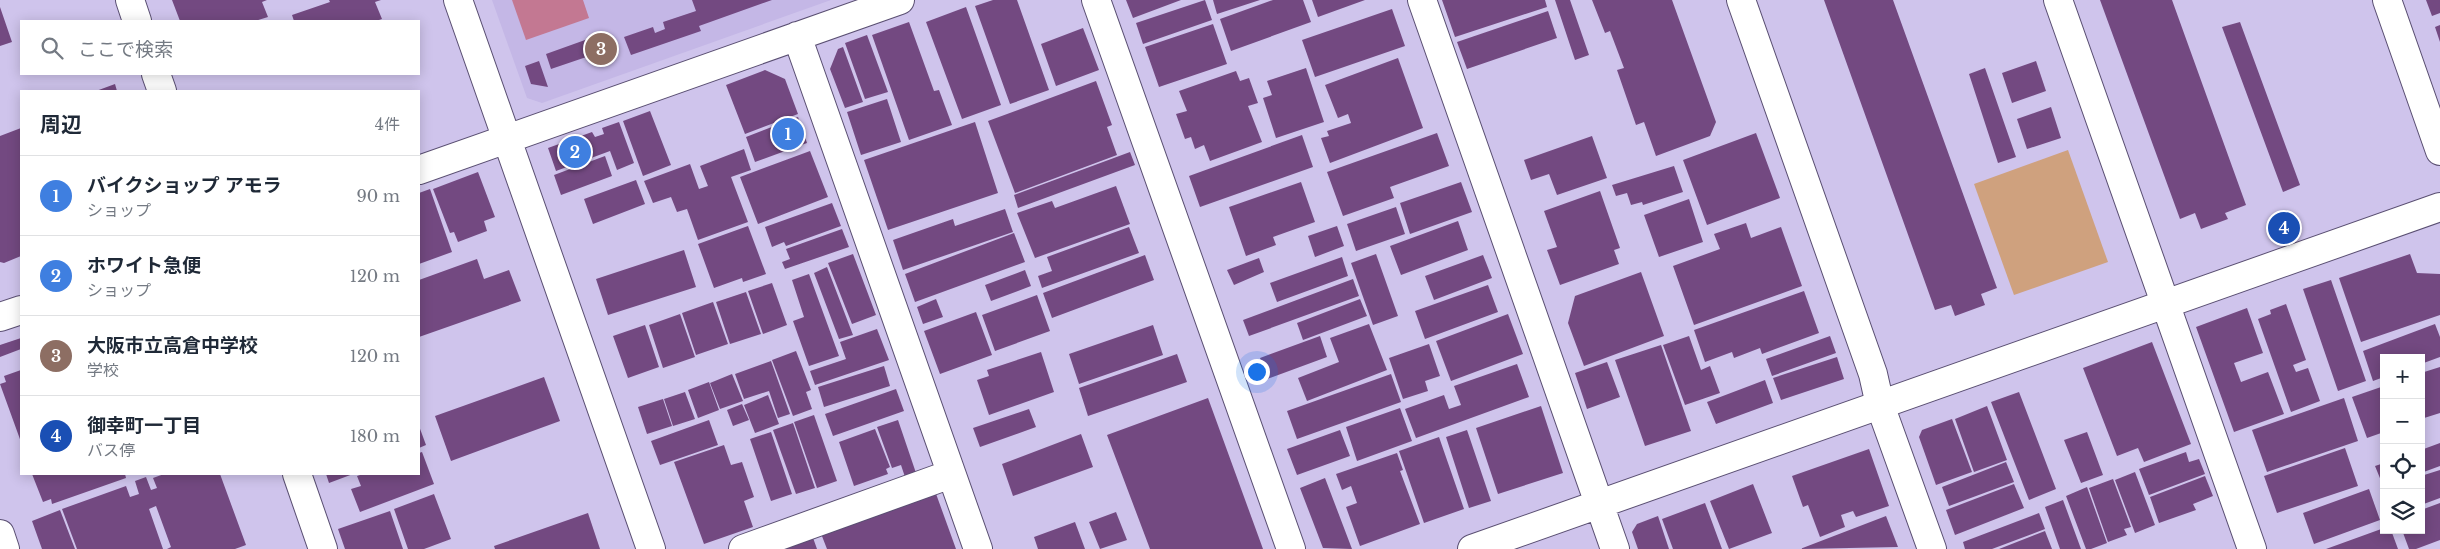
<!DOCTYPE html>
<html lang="ja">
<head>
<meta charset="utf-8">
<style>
	body { margin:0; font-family:"Libre Baskerville","Noto Sans JP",serif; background:#f6f6f7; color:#1f2937 }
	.controls { position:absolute; right:15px; bottom:15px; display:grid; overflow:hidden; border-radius:0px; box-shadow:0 2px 12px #0003 }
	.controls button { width:45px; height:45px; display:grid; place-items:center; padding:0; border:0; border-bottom:1px solid #e0e1e3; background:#fff; color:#1f2937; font:25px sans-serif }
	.you { position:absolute; left:1256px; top:371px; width:18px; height:18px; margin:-12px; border:4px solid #fff; border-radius:50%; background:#1a73e8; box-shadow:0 0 0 8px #1a73e833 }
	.badge { display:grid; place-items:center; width:32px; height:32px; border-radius:50%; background:#535b2a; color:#fff; font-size:16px; font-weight:700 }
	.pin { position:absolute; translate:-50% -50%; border:2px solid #fff; box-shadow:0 1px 5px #0006 }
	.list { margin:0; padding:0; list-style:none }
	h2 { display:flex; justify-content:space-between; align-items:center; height:65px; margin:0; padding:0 20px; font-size:21px }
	h2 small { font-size:16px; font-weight:400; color:#747a83 }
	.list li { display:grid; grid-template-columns:32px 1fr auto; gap:15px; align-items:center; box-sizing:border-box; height:80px; padding:0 20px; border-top:1px solid #e0e1e3 }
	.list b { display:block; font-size:19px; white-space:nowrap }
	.list p { margin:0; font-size:16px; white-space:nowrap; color:#747a83 }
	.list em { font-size:16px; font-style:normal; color:#747a83 }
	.icon { flex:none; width:28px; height:28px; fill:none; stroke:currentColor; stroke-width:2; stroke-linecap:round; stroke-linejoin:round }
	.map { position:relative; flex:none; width:2440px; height:549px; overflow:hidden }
	.search { position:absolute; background:#fff; box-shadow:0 2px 12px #0003; left:20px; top:20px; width:400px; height:55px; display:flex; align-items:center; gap:12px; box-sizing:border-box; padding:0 18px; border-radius:0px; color:#747a83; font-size:19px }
	.panel { position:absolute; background:#fff; box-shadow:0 2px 12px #0003; left:20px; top:90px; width:400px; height:385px; border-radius:0px }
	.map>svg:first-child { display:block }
	.built { fill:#c4b7e6 }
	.green { fill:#cfa17e }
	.water { fill:#c37892 }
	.building { fill:#734981 }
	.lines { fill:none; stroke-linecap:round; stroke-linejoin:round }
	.minor-casing { stroke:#5a4f72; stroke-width:30 }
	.minor { stroke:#fff; stroke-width:28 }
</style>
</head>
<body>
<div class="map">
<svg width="2440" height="549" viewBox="0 0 2440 549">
	<rect width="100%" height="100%" fill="#cfc4ec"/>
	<path class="built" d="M492,0H831L542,103L527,98Z"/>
	<path class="green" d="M2068,150L2108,262L2014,295L1974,184Z"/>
	<path class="water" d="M512,0H583L589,18L526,40Z"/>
	<path class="building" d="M172,0H267L262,2L268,17L255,21H180Z
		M329,0H381L375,2L382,19L376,21H294L292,15L330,2Z
		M692,0H772L699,26L701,31L631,55L624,37L653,27L655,33L665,29L663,22L696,11Z
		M993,0H1017L1049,90L1010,104L975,6Z
		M1126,0H1181L1133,18Z
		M1205,0L1212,20L1143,44L1136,23Z
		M1213,0H1260L1217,14Z
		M1273,0H1303L1311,22L1231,51L1220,19Z
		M1312,0H1365L1318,17Z
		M1442,0H1545L1547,7L1455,37Z
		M1555,0H1570L1589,55L1575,60Z
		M1592,0H1672L1716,122L1710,136L1656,156L1644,122L1636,125L1617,70L1624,68L1610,31L1605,33Z
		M1824,0H1893L1997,288L1981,294L1985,305L1955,316L1951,305L1935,310Z
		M2100,0H2172L2246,205L2225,213L2228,219L2201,229L2195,213L2180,219Z
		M2426,0H2440V13L2432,16Z
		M0,7L12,42L0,46Z
		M966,7L1001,105L962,119L926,22Z
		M1392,9L1405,46L1315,77L1302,40Z
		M1548,11L1557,38L1467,69L1457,42Z
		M909,22L934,91L939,90L952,125L909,140L872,35Z
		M2240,22L2300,185L2283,192L2222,27Z
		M1213,24L1227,64L1159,87L1145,47Z
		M2440,25V42L2435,27Z
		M1083,28L1099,70L1056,86L1041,44Z
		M599,35L604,51L551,69L546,54Z
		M867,35L888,92L865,99L845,43Z
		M843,47L863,102L845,108L830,69L838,49Z
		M1398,58L1423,128L1330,163L1321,138L1329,136L1327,131L1351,123L1348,114L1338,118L1325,85Z
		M539,61L548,87L531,84L525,66Z
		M2036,61L2046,91L2012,103L2002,73Z
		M1306,68L1324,122L1276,138L1263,98L1272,95L1267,81Z
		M1985,68L2016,157L1998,163L1969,74Z
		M765,70L785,79L798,114L745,134L726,85Z
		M1236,71L1240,81L1249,78L1258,103L1248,106L1262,142L1210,161L1204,145L1195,149L1191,137L1185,139L1176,114L1187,111L1179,91Z
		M1096,81L1112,125L1107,127L1117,155L1015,193L988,121Z
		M115,84L117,91H96Z
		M887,99L901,142L861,155L847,112Z
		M2051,107L2061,138L2027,149L2017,119Z
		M650,111L671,165L643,176L623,121Z
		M798,117L807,143L755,162L746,137Z
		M619,122L634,163L617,170L610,151L556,171L548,148L592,132L595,137L604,134L602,128Z
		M975,122L998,193L888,230L864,160Z
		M21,128V256L4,263L0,262V136Z
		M1437,133L1449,166L1390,187L1394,198L1343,216L1327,172Z
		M1756,133L1780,198L1707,225L1683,160Z
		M1302,135L1313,167L1200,207L1189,176Z
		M1592,136L1607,178L1557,195L1549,174L1531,180L1524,160Z
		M744,149L751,170L731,177L748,222L698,240L687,209L677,212L671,197L653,203L644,181L690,164L699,189L708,186L700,166Z
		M810,151L828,197L758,224L740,177Z
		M1130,152L1135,165L1018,208L1014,195Z
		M605,156L612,176L561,195L554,175Z
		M1674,166L1683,192L1643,205L1642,202L1631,205L1627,193L1616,196L1612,185Z
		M478,172L495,217L484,221L487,231L458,242L454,232L450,233L433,189Z
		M636,180L645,204L593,224L584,199Z
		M1301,182L1315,222L1273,237L1276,245L1246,256L1229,207Z
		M1461,182L1472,212L1410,234L1400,203Z
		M1116,186L1130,224L1035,258L1017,213L1052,201L1055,208Z
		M430,189L452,252L419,264V193Z
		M1600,191L1620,248L1614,250L1619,264L1560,285L1547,250L1557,247L1544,211Z
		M1689,199L1703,242L1659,257L1644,215Z
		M832,203L841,226L786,246L784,242L772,247L765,227Z
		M1396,207L1405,234L1356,251L1347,224Z
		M1005,209L1013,232L903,270L893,240L953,219L955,226Z
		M1458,221L1468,250L1401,275L1390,246Z
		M1746,223L1751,238L1781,227L1802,286L1694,325L1673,266L1720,249L1714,234Z
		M748,226L766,274L743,282L742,278L714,288L698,244Z
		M1337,226L1344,246L1315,257L1308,236Z
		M1129,227L1139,253L1042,288L1038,276L1052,271L1047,257Z
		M842,229L849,247L785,269L782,262L790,259L786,249Z
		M1014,233L1025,262L915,302L905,274Z
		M684,250L696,287L608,315L596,279Z
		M853,254L876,315L852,324L828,263Z
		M1376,254L1398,316L1373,325L1351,263Z
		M2410,254L2417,273L2440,274V315L2361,342L2339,278Z
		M1145,255L1154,280L1052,318L1043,293Z
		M1483,255L1492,278L1434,300L1425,276Z
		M1342,257L1348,276L1277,302L1270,283Z
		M1259,258L1264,272L1234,285L1227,270Z
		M477,259L484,279L509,270L521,301L419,337V280Z
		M827,267L853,335L839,339L814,273Z
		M1025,270L1031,286L991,301L985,285Z
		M1641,272L1664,336L1584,366L1568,323L1575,296Z
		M809,274L839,356L809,366L793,321L804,317L792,280Z
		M1353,279L1359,296L1249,336L1243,320Z
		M2331,280L2366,381L2338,391L2303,289Z
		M772,283L787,325L763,334L748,291Z
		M1488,285L1498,312L1425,339L1415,311Z
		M1804,291L1819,333L1762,354L1760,348L1734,358L1732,352L1705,362L1694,330Z
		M746,292L761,334L730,344L716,302Z
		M1037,295L1050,331L995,351L982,315Z
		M936,299L943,317L923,324L917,307Z
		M1360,299L1367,316L1303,340L1297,323Z
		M713,302L728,344L696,355L682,313Z
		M2286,304L2306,360L2293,365L2296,372L2308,368L2320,401L2291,412L2258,319L2271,314L2270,310Z
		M2247,308L2263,353L2234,363L2241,382L2268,372L2284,414L2234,432L2196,327Z
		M976,312L992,355L940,374L924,331Z
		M680,314L695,357L663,368L649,325Z
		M1508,314L1523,354L1451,381L1436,341Z
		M1369,324L1387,370L1307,401L1298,378L1339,362L1330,338Z
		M2435,324L2440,337V357L2421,364V358H2384V377L2373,381L2363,351Z
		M645,325L659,367L628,378L613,336Z
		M1153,325L1163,355L1079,384L1069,354Z
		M877,329L889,360L815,385L810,371L846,359L840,342Z
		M1320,336L1327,357L1267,379L1260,358Z
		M1689,336L1701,370L1710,366L1720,393L1685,405L1663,345Z
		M1830,336L1836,353L1772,376L1766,359Z
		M21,338V349L0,357V345Z
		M2152,342L2191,444L2144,462L2138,448L2117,456L2083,368Z
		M1429,344L1440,376L1425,381L1428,391L1403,399L1389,358Z
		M1661,345L1691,431L1645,446L1615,360Z
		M796,351L811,390L806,392L812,409L793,416L772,360Z
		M1041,352L1054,392L989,415L977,380L989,376L987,370Z
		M1177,354L1187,382L1088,416L1079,388Z
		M1837,357L1844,379L1781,400L1773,378Z
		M771,361L790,414L778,418L769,391L744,399L735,374Z
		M1607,362L1620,397L1587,409L1575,373Z
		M1517,364L1529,397L1416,438L1405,409L1444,395L1449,409L1461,405L1454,386Z
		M884,366L890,386L824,407L818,387Z
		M2440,367V413L2421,419V373Z
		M21,370V442L0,384L6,382L4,376Z
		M732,374L743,401L720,409L710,383Z
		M1391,374L1401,402L1297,439L1287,411Z
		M544,377L560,421L451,461L435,416Z
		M1765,380L1773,403L1716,424L1707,402Z
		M709,382L719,410L698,418L688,390Z
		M2384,386V432L2367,438L2352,397Z
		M896,389L904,411L833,436L825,414Z
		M685,392L695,419L673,426L664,399Z
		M2019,392L2056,489L2029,500L1991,402Z
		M768,395L779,424L755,433L744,405Z
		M1208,398L1263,549H1150L1107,435Z
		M2344,398L2358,441L2267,472L2252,430Z
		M663,399L672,426L647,434L638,407Z
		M742,404L749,420L733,426L727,410Z
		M1541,406L1563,473L1498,494L1476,428Z
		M1987,406L2007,460L1974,472L1955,419Z
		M1400,408L1412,441L1357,461L1346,427Z
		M1029,409L1036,427L980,447L973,428Z
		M814,415L837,481L817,488L794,422Z
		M1952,419L1972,472L1936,485L1919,437L1922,430Z
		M709,420L718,445L660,465L651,441Z
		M898,420L916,473L905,477L901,465L892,468L877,427Z
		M793,423L815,488L796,494L773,430Z
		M419,426L426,445L419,448Z
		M875,429L890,467L886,469L888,474L854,486L839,442Z
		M1340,430L1350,456L1297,475L1287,449Z
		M1467,430L1491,501L1469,508L1446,437Z
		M771,432L792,494L771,501L750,439Z
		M2087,432L2103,475L2081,483L2064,440Z
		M1081,434L1093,467L1013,496L1002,464Z
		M1439,437L1464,509L1424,523L1399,451Z
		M2440,443V466L2421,473V450Z
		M724,445L731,465L742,462L754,497L744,501L753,527L704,544L674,462Z
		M2345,448L2358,486L2277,513L2264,476Z
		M1869,449L1889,506L1856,517L1853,511L1841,515L1845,527L1820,537L1808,505L1803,507L1792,476Z
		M422,452L434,484L360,512L351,489L361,486L357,476L363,474H419V453Z
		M2186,452L2189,462L2199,459L2205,474L2149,495L2139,469Z
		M1397,453L1403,470L1400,471L1420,524L1360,546L1346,507L1357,503L1351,486L1342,490L1336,474Z
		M2006,462L2014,482L1949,506L1942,487Z
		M2384,463V488L2375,466Z
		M2440,470V498L2421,505V476Z
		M2135,472L2155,525L2135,533L2115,480Z
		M32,474H125L126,478L52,504L51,499L43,502Z
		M164,474H220L246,545L235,549H167L171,547L156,506L149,509L163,549H77L62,509L126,486L130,497L139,494L135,481L146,477L151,490L157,488L153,478Z
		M326,474H353L329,483Z
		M2205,476L2213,496L2193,504L2196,510L2159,523L2150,497Z
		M1325,478L1352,549L1323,548L1300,488Z
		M2113,479L2131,527L2124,529L2127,535L2108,542L2089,488Z
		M1753,484L1772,533L1729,549L1710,501Z
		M2014,484L2024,508L1955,535L1946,510Z
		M2087,487L2107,543L2091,549H2086L2066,496Z
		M2369,489L2380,520L2314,544L2303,513Z
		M935,491L956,549H827L820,531Z
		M434,494L451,539L424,549H408L394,509Z
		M2063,500L2081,549H2060L2045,507Z
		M1705,503L1722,549H1673L1662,519Z
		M2440,503V540L2416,549H2409L2402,530H2421V510Z
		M60,510L75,549H42L32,521Z
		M390,511L403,549H345L338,529Z
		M1116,512L1127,540L1100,549L1089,522Z
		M588,513L600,549H495L494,546Z
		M2039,513L2045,529L1992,549H1965L1963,542Z
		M1658,516L1669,549H1638L1632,532L1637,524Z
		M1886,516L1898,547L1800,549Z
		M1075,522L1085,549H1038L1034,537Z
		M2384,528V530H2391L2398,549H2326Z
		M2045,531L2052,549H1999Z
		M812,535L817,549H774Z"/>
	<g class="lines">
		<defs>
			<path id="minor" d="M130,0L137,21
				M458,0L651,549
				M1096,0L1291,549
				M1422,0L1615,549
				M1741,0L1873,374L1880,405L1932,549
				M2058,0L2252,549
				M2387,0L2440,151
				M797,36L978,549
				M156,74L162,91
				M419,170L900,0
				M0,317L21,310
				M297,474L323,549
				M0,534L5,549
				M743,549L951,474
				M1472,549L2440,207"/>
		</defs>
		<use href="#minor" class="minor-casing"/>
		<use href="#minor" class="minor"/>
	</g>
</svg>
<div class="controls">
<button>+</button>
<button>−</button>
<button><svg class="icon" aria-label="locate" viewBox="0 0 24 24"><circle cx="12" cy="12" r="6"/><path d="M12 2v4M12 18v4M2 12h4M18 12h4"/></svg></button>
<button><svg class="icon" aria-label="layers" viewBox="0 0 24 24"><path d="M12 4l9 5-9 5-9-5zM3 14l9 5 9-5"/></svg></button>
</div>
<div class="you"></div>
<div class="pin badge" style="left:788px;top:134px;background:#3f7fe0">1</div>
<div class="pin badge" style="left:575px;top:152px;background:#3f7fe0">2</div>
<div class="pin badge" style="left:601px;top:49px;background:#8d6e63">3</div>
<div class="pin badge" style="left:2284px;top:228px;background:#1a4fb4">4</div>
<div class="search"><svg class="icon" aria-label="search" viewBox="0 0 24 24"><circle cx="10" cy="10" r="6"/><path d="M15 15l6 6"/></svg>ここで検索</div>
<section class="panel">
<h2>周辺<small>4件</small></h2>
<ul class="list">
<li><span class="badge" style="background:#3f7fe0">1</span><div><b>バイクショップ アモラ</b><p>ショップ</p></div><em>90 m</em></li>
<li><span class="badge" style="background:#3f7fe0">2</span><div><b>ホワイト急便</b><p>ショップ</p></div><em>120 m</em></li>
<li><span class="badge" style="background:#8d6e63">3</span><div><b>大阪市立高倉中学校</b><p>学校</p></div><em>120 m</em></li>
<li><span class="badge" style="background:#1a4fb4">4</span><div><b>御幸町一丁目</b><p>バス停</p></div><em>180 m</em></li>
</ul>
</section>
</div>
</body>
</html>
